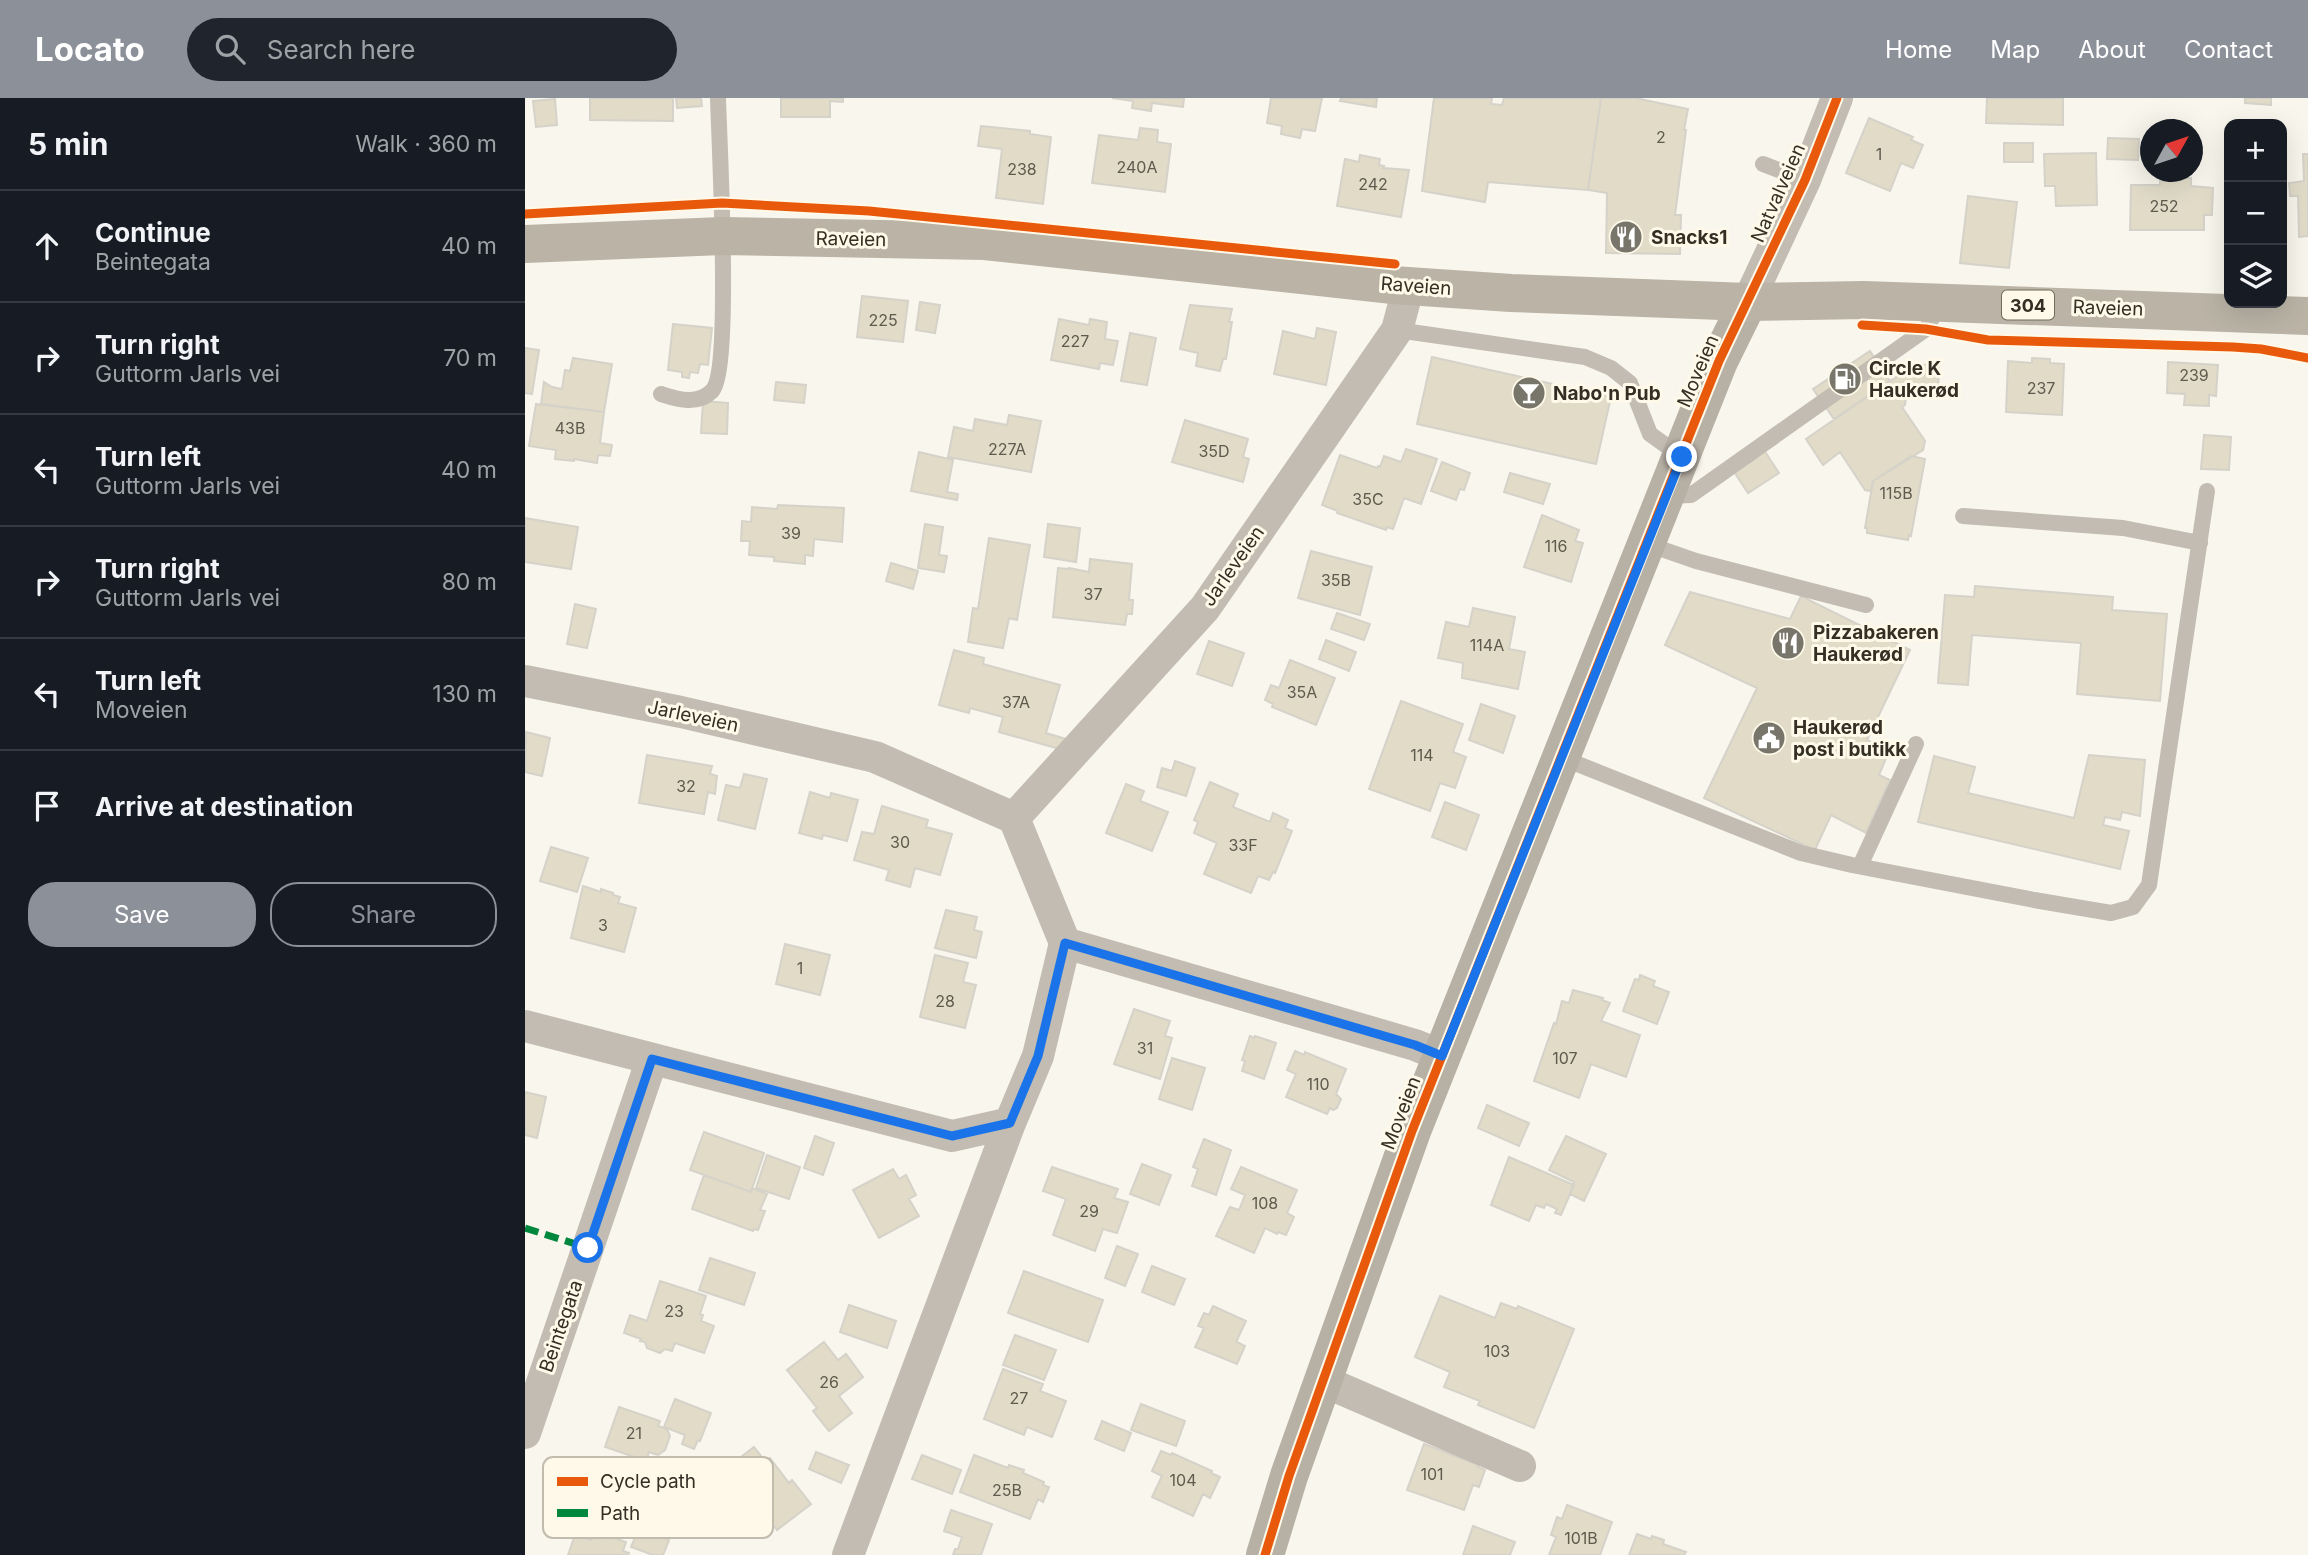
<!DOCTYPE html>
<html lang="en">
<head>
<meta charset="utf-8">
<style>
	body { margin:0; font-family:Inter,sans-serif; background:#20242c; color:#f1f3f6 }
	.controls { position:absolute; right:21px; top:21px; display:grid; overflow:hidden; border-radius:14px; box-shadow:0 7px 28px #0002 }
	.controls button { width:63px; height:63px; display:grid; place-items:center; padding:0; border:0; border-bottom:2px solid #363941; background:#171b24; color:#f1f3f6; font:35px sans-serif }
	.compass { position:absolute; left:1615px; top:21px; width:63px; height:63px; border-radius:50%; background:#171b24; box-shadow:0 7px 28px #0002; rotate:50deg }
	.stop { position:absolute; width:21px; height:21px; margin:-16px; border:5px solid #1a73e8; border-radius:50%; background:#fff }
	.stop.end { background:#1a73e8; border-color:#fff; box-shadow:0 2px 7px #0008 }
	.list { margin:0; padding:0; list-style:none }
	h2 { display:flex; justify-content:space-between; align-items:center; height:91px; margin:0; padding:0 28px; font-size:30px }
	h2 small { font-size:23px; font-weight:400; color:#9ea1a6 }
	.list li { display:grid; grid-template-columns:46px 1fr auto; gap:21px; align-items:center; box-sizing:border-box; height:112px; padding:0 28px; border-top:2px solid #363941 }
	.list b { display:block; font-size:26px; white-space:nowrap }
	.list p { margin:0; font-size:23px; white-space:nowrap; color:#9ea1a6 }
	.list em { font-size:23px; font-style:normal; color:#9ea1a6 }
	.actions { display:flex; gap:14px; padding:21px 28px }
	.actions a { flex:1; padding:16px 0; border:2px solid #8c9099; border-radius:28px; text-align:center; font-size:24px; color:#8c9099 }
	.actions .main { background:#8c9099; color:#fff }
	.icon { flex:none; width:38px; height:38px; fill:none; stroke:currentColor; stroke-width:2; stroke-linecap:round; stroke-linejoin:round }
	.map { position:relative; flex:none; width:1783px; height:1457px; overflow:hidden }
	header { display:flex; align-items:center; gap:42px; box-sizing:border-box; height:98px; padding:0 35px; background:#8c9099; color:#fff }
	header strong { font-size:33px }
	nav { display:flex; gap:38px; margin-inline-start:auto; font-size:24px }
	.search { width:490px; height:63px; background:#20242c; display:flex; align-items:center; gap:18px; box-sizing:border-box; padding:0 24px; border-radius:38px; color:#9ea1a6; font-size:26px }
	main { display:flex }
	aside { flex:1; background:#171b24 }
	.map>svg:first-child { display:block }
	.building { fill:#e1dbc8; stroke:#d5d2c9; stroke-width:2 }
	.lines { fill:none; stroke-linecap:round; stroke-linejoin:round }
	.lane { stroke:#c2bcb2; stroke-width:16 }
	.street { stroke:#c2bcb2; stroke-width:32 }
	.secondary { stroke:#b7b0a5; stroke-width:38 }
	.primary { stroke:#bab3a6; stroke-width:38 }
	.quiet { stroke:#00873e; stroke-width:7; stroke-dasharray:14 7; stroke-linecap:butt }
	.cycleway-casing { stroke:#fef9e8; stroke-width:13 }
	.cycleway { stroke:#e8590c; stroke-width:9 }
	.route { stroke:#1a73e8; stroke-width:9 }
	.labels { text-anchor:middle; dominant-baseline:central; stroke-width:6; stroke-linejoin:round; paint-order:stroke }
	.number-label { font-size:16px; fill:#5e5a4d }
	.shield { fill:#fef9e8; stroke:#706c5f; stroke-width:2 }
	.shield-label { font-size:18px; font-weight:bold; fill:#332f24 }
	.street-label { font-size:19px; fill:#332f24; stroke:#fef9e8 }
	.poi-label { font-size:19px; font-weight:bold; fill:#332f24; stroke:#fef9e8; text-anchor:start }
	.key { fill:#fef9e8; stroke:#c1bcad; stroke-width:2 }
	.key-label { font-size:19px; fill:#332f24 }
</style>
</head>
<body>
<header>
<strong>Locato</strong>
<div class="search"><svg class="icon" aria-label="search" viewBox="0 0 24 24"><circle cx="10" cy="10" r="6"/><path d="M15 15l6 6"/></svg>Search here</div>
<nav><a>Home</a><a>Map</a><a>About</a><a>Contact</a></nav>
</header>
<main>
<aside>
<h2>5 min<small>Walk · 360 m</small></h2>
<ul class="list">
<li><svg class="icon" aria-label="ahead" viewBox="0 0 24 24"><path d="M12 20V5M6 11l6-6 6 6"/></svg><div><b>Continue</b><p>Beintegata</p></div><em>40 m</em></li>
<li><svg class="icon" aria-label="right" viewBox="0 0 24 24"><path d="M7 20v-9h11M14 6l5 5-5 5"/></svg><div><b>Turn right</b><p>Guttorm Jarls vei</p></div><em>70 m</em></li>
<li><svg class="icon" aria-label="left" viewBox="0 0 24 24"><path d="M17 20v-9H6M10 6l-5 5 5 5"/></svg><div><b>Turn left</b><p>Guttorm Jarls vei</p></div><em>40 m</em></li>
<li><svg class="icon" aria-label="right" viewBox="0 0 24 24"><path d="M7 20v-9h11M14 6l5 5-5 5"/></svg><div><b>Turn right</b><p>Guttorm Jarls vei</p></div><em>80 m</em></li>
<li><svg class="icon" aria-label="left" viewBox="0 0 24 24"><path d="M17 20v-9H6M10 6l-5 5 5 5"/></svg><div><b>Turn left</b><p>Moveien</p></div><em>130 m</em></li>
<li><svg class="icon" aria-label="arrive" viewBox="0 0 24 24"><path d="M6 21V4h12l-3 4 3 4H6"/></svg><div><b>Arrive at destination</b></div></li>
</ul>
<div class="actions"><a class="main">Save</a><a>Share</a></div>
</aside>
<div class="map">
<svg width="1783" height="1457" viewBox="0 0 1783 1457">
	<rect width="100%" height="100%" fill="#f9f6ed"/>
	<path class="building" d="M65,0H148V23L65,22Z
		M151,0H176L177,8L152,10Z
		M256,0H318V4L305,3V19H256Z
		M587,0H659L658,9L627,5L626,13L607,10L608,3Z
		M746,0H797L790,33L777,31L775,40L756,36L757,28L742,25Z
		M816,0H852L851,9L815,3Z
		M909,0H967L966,6L977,7L979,0H1076L1063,92L963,84L960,104L897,93Z
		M1076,0H1110L1163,11L1159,32H1161L1150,117H1156L1155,156L1081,155L1082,95L1063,92Z
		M1462,0H1538V27L1461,25Z
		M1720,0H1746V7L1720,5Z
		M30,1L32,27L11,29L8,3Z
		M1344,20L1388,39L1386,42L1398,47L1388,70L1376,65L1365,93L1321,75Z
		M456,28L505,33V36L526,39L518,106L471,100L477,51L453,48Z
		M615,30L633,32L632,44L646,46L640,94L567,85L574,37L613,42Z
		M1583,40L1614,41L1613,62L1582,61Z
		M1479,45H1508V64H1479Z
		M1571,55L1572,107L1531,108L1530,88H1520L1519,56Z
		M1778,56H1783V138L1774,139L1773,98H1765L1764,85L1779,83Z
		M835,57L855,61L854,67L859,68L858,70L884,72L876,119L812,108L820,61L834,64Z
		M1635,79L1666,80V88L1688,90L1687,117H1679V132H1605L1606,87H1635Z
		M1443,98L1492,104L1484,170L1435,165Z
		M337,198L383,203L378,244L332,239Z
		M395,204L415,207L410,235L391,232Z
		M665,207L707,211L704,224H707L701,261H698L695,273L671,268L673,255L655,251Z
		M534,221L564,227L565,221L582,224L580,241L593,243L588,267L575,265L574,271L526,262Z
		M148,226L187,230L183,267L175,266L173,275L165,274L164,280L157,279V274L143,272Z
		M792,230L811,234L801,287L749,276L758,233L790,241Z
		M605,235L631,240L622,287L596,283Z
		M0,250L14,252L7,296L0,295Z
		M1345,253L1365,283L1309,321L1288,291Z
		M907,259L1086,299L1071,366L892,326Z
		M48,260L87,266L79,314L16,306L19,284L27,289L37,291L40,272L45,273Z
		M1507,260L1525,261V265L1539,266L1537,317L1481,314L1483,263L1507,265Z
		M1643,264L1693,267L1691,298L1684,297V308L1659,307L1660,296L1642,295Z
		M1390,266L1414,268L1413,293L1382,290L1380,307L1377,309L1400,343L1398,352L1348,383L1346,393L1340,392L1315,354L1298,367L1281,341Z
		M251,284L281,287L279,305L249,302Z
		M178,303L203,305L202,336L176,335Z
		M11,306L79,314L75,345L87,347L85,358L73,357L72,365L49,361V363L30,361L31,352L4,348Z
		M484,317L516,323L506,374L423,359L429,329L448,333L450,321L482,327Z
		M660,322L723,341L718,359L724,361L718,384L647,364Z
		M1679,337L1706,339L1704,372L1676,371Z
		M1237,349L1254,375L1223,395L1206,369Z
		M881,351L912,361L896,406L879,400L868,431L862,429L861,432L812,415L813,413L797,407L815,357L852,370L853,368L855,369L859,358L876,364Z
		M394,354L428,362L422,394L433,396L432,402L386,393Z
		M1386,358L1400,361L1386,438L1384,437L1383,442L1342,435V430H1340L1348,383Z
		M917,364L945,375L939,392L935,391L931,402L906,393Z
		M985,375L1025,386L1018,406L979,394Z
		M253,407L319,410L317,444L289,441L288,458L280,457V466L249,463V459L224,457L225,443H216L217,423L226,424L227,409L252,411Z
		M1017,417L1054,432L1050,443L1058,445L1046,484L999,469Z
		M0,420L53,429L46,471L0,464Z
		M400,426L418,429L414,457L422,458L419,474L393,470Z
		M523,426L555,430L551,464L519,459Z
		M464,440L505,447L492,522L484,520L478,550L443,544L448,510L453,511Z
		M786,453L847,469L835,517L773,500Z
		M565,461L607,466L604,502H608L607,516H602L600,527L528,519L533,470L544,471V470L564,474Z
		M366,465L393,473L388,491L361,483Z
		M1450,488L1588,499L1587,512L1642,516L1635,603L1552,596L1556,545L1447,537L1443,587L1413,585L1420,497L1449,499Z
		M1165,494L1265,521L1276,498L1385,552L1342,642L1364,653L1354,677L1365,682L1341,735L1306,717L1290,752L1179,700L1232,590L1140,547Z
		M50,506L71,511L62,550L42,546Z
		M948,510L990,519L984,551L1000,554L993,591L937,580L938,565L913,560L921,524L944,529Z
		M812,515L845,526L839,542L806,531Z
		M801,542L831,554L824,573L794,561Z
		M684,543L719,555L707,588L672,576Z
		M429,552L459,560L458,566L535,587L521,635L541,641L538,652L474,634L478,619L445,610L444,615L414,607Z
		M765,562L810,580L791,627L747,609L748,606L740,602L746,587L754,590Z
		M876,603L938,626L928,654L941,659L930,690L915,685L905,713L844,691Z
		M956,606L990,618L978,655L944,642Z
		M1,634L25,640L17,678L0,674Z
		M122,657L187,668L185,676L192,678L190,696L183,694L179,716L114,705Z
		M1564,657L1620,662L1615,718L1597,714L1595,722L1580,719L1578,727L1604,733L1595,771L1393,724L1409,658L1450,669L1443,695L1549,720Z
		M650,663L670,670L661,698L632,689L637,670L647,673Z
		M219,676L242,681L230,731L193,722L201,687L215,690Z
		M685,684L713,696L708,709L745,724L748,715L763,722L760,730L767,733L750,775L748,774L744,782L733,778L726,795L679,776L692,745L669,735L673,724L669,722Z
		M601,686L619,693L615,703L643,714L627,753L581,735Z
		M285,694L305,700L306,695L333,702L322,743L298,737L297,741L274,735Z
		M920,704L954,717L941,752L907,739Z
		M357,708L403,722L401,729L427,736L415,777L390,770L385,789L361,782L364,772L329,762L337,734L349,736Z
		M26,749L63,760L52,794L15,783Z
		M58,788L76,794V791L88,795V797L95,799L93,805L111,810L99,854L46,840Z
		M421,812L452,819L449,832L457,834L451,860L410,850Z
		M260,846L305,857L295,897L251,886Z
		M410,857L443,865L438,884L451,887L440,930L395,919Z
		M1115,877L1130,883L1128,888L1144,894L1132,926L1098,913L1110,881L1114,882Z
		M1048,892L1078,900L1077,902L1085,905L1076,923L1115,937L1101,979L1066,966L1054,1000L1009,983L1029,925L1031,926L1037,903L1044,905Z
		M609,911L645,923L640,938L647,940L635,981L589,966Z
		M725,938L729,940L730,938L751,945L739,981L717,973L720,963L717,962Z
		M770,953L779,957L780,954L821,971L811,996L816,1001L812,1010L808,1012L805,1010L802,1016L761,999L771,976L762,972Z
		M647,960L680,970L667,1012L634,1001Z
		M0,994L21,999L12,1040L0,1037Z
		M962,1007L1004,1025L994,1048L953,1030Z
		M179,1034L239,1055L226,1094L165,1072Z
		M290,1038L309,1045L298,1077L279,1070Z
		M1041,1038L1081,1056L1059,1103L1045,1096L1049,1084L1024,1072Z
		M679,1041L706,1052L691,1097L667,1088L673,1071L668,1069Z
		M242,1057L275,1069L264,1101L231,1090Z
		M984,1059L1049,1087L1036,1117L1030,1115L1032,1111L1021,1106L1019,1110L1011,1107L1004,1123L966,1107Z
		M617,1066L646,1077L634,1107L605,1096Z
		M527,1069L593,1091L589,1100L603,1104L592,1135L578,1131L570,1153L528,1137L541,1101L518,1093Z
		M716,1069L772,1092L762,1115L769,1119L761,1137L753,1134L752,1136L740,1130L729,1155L691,1138L705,1109L714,1112L720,1097L706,1091Z
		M368,1071L374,1081L381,1077L391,1097L384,1101L394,1118L354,1140L328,1092Z
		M179,1077L226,1094L227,1090L242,1096L235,1112L240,1113L233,1132L229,1131L228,1133L167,1111Z
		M592,1148L613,1156L600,1188L580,1180Z
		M185,1160L230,1175L219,1207L174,1192Z
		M627,1168L660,1181L649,1207L617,1194Z
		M499,1173L578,1202L563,1244L483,1215Z
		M135,1183L181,1198L175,1216L178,1217L176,1223L189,1228L179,1255L150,1245L147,1253L140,1251L135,1255L122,1250L120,1244L115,1243L116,1241L99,1235L105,1217L122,1223Z
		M915,1198L970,1220L976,1205L992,1211L993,1208L1049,1231L1009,1330L953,1307L955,1303L919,1289L925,1274L890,1259Z
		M324,1207L371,1223L362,1250L315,1234Z
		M688,1208L721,1223L712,1242V1244L720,1248L712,1266L670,1249L679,1230L673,1228L679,1215L684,1217Z
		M490,1237L531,1252L519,1282L478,1267Z
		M299,1244L313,1262L321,1256L338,1279L314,1298L327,1315L304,1333L288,1313L292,1310L262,1272Z
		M478,1271L518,1286L515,1293L541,1303L527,1339L502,1329L499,1337L459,1321Z
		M150,1301L186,1315L175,1343L173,1342L169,1351L157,1346L160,1337L139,1329Z
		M616,1306L660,1323L651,1348L606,1332Z
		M94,1309L135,1323L133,1328L142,1331L145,1338L140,1352L133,1357L124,1354L121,1363L80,1349Z
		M577,1323L606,1335L599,1353L570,1341Z
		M899,1346L954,1367L953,1369L960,1372L954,1389L948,1387L939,1412L882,1392Z
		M229,1349L240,1363L245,1360L264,1385L267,1382L286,1406L252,1432L203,1369Z
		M636,1353L646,1357L647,1355L687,1373L686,1375L695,1379L685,1400L678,1396L668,1418L627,1399L637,1378L627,1373Z
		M291,1354L324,1367L316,1385L284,1371Z
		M397,1357L436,1372L427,1396L387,1381Z
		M449,1357L483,1370L484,1367L499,1372L498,1375L519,1384L518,1387L524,1389L518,1404L513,1401L505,1421L435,1394Z
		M1042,1407L1087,1424L1075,1457H1024L1031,1439L1026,1437L1032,1419L1037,1421Z
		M426,1412L467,1426L456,1457H428L430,1451H433L437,1439L419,1433Z
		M948,1428L990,1444L985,1457H938Z
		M114,1430L144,1442L138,1457H128L106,1449Z
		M69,1433L101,1444L98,1453L104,1455L103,1457H43L50,1437L66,1442Z
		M1112,1436L1126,1441L1127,1438L1139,1442L1138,1446L1161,1454L1159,1457H1104Z"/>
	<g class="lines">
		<path class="lane" d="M1238,66L1280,82
			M872,232L1060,259L1086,270L1105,285L1125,336L1157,359
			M136,296C152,301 172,308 187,293C207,273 194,41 193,0
			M1141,398L1166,397L1401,231L1415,206
			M1438,418L1598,430L1675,445
			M1122,446L1171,463L1341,507
			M1035,659L1276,755L1327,767L1509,802L1586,815L1608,809L1624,787L1682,393
			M1335,768L1391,646"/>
		<path class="street" d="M1223,204L1280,82L1312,0
			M0,583L156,614L350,659L489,720L540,845
			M489,720L680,510L872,232L884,187
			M0,928L427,1038L485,1025L513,958L540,845L890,947L917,958
			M798,1283L995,1368
			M0,1335L127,961
			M323,1457L485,1025"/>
		<path class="secondary" d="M740,1457L764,1378L887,1033L1194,263L1223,204"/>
		<path class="primary" d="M0,146L197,138L460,143L868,187L986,195L1223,204L1339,202L1783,218"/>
		<path class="quiet" d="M0,1130L63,1150"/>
		<defs>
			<path id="cycleway" d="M0,116L197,105L344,113L870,166
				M1337,227L1401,231L1463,242L1708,249L1736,251L1783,260
				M740,1457L764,1378L887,1033L1194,263L1280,82L1312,0"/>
		</defs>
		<use href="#cycleway" class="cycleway-casing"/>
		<use href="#cycleway" class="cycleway"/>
	</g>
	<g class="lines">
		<path class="route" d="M63,1150L127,961L427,1038L485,1025L513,958L540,845L890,947L917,958L1157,359"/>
	</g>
	<defs>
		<symbol id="restaurant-disc" viewBox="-11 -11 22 22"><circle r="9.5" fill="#78756a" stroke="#fef9e8"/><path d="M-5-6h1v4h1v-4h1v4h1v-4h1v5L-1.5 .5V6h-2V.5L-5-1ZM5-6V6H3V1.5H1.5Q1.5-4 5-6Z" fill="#fff"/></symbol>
		<symbol id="fuel-disc" viewBox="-11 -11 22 22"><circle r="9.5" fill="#78756a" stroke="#fef9e8"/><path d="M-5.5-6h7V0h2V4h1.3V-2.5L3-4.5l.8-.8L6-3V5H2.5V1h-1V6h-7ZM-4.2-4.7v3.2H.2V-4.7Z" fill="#fff"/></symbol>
		<symbol id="bar-disc" viewBox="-11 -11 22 22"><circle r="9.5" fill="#78756a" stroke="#fef9e8"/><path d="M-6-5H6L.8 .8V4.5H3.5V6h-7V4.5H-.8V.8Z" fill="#fff"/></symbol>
		<symbol id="civic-disc" viewBox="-11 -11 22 22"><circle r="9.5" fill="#78756a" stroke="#fef9e8"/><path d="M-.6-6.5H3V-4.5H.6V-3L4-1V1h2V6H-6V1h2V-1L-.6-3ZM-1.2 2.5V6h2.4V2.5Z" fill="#fff"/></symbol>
	</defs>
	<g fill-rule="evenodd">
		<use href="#restaurant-disc" x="1082" y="120" width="38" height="38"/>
		<use href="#fuel-disc" x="1301" y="262" width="38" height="38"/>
		<use href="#bar-disc" x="985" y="276" width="38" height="38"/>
		<use href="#restaurant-disc" x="1244" y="526" width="38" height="38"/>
		<use href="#civic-disc" x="1225" y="621" width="38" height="38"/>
	</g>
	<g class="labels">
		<g class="number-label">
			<text x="1136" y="39">2</text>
			<text x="1354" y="56">1</text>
			<text x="612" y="69">240A</text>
			<text x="497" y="71">238</text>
			<text x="848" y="86">242</text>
			<text x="1639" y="108">252</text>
			<text x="358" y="222">225</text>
			<text x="550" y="243">227</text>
			<text x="1669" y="277">239</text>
			<text x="1516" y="290">237</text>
			<text x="45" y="330">43B</text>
			<text x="482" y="351">227A</text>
			<text x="689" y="353">35D</text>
			<text x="1371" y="395">115B</text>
			<text x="843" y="401">35C</text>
			<text x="266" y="435">39</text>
			<text x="1031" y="448">116</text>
			<text x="811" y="482">35B</text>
			<text x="568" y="496">37</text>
			<text x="962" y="547">114A</text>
			<text x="777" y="594">35A</text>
			<text x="491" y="604">37A</text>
			<text x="897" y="657">114</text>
			<text x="161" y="688">32</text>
			<text x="375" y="744">30</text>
			<text x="718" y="747">33F</text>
			<text x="78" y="827">3</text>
			<text x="275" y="870">1</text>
			<text x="420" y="903">28</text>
			<text x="620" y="950">31</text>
			<text x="1040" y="960">107</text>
			<text x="793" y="986">110</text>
			<text x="740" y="1105">108</text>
			<text x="564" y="1113">29</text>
			<text x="149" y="1213">23</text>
			<text x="972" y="1253">103</text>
			<text x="304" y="1284">26</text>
			<text x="494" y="1300">27</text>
			<text x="109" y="1335">21</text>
			<text x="907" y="1376">101</text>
			<text x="658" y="1382">104</text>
			<text x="482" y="1392">25B</text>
			<text x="1056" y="1440">101B</text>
		</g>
		<rect class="shield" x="1477" y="192.5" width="52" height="29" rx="5"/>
		<g class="shield-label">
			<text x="1503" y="207">304</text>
		</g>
		<g class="street-label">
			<text transform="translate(1253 95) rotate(-66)">Natvalveien</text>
			<text transform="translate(326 141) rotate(1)">Raveien</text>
			<text transform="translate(891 188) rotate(4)">Raveien</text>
			<text transform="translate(1583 210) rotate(2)">Raveien</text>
			<text transform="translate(1173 273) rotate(-67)">Moveien</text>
			<text transform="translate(708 468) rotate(-55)">Jarleveien</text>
			<text transform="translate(168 618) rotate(12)">Jarleveien</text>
			<text transform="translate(876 1015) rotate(-69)">Moveien</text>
			<text transform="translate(36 1228) rotate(-71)">Beintegata</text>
		</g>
		<g class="poi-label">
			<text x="1126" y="139">Snacks1</text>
			<text x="1344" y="270">Circle K<tspan x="1344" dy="22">Haukerød</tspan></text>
			<text x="1028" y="295">Nabo'n Pub</text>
			<text x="1288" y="534">Pizzabakeren<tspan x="1288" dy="22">Haukerød</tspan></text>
			<text x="1268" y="629">Haukerød<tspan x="1268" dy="22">post i butikk</tspan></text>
		</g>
	</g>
	<rect x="18" y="1359" width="230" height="81" rx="10" class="key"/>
	<rect x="32" y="1379" width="31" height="9" fill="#e8590c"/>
	<rect x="32" y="1411" width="31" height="8" fill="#00873e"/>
	<g class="key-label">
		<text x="75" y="1390">Cycle path</text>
		<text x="75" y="1422">Path</text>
	</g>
</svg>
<div class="controls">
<button>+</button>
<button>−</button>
<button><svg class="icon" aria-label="layers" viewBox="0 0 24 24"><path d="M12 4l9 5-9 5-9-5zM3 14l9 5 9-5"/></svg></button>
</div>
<svg class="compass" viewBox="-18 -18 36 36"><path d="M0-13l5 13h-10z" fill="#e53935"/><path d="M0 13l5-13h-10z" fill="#9ea1a6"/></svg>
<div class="stop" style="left:63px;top:1150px"></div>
<div class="stop end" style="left:1157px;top:359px"></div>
</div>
</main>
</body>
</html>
